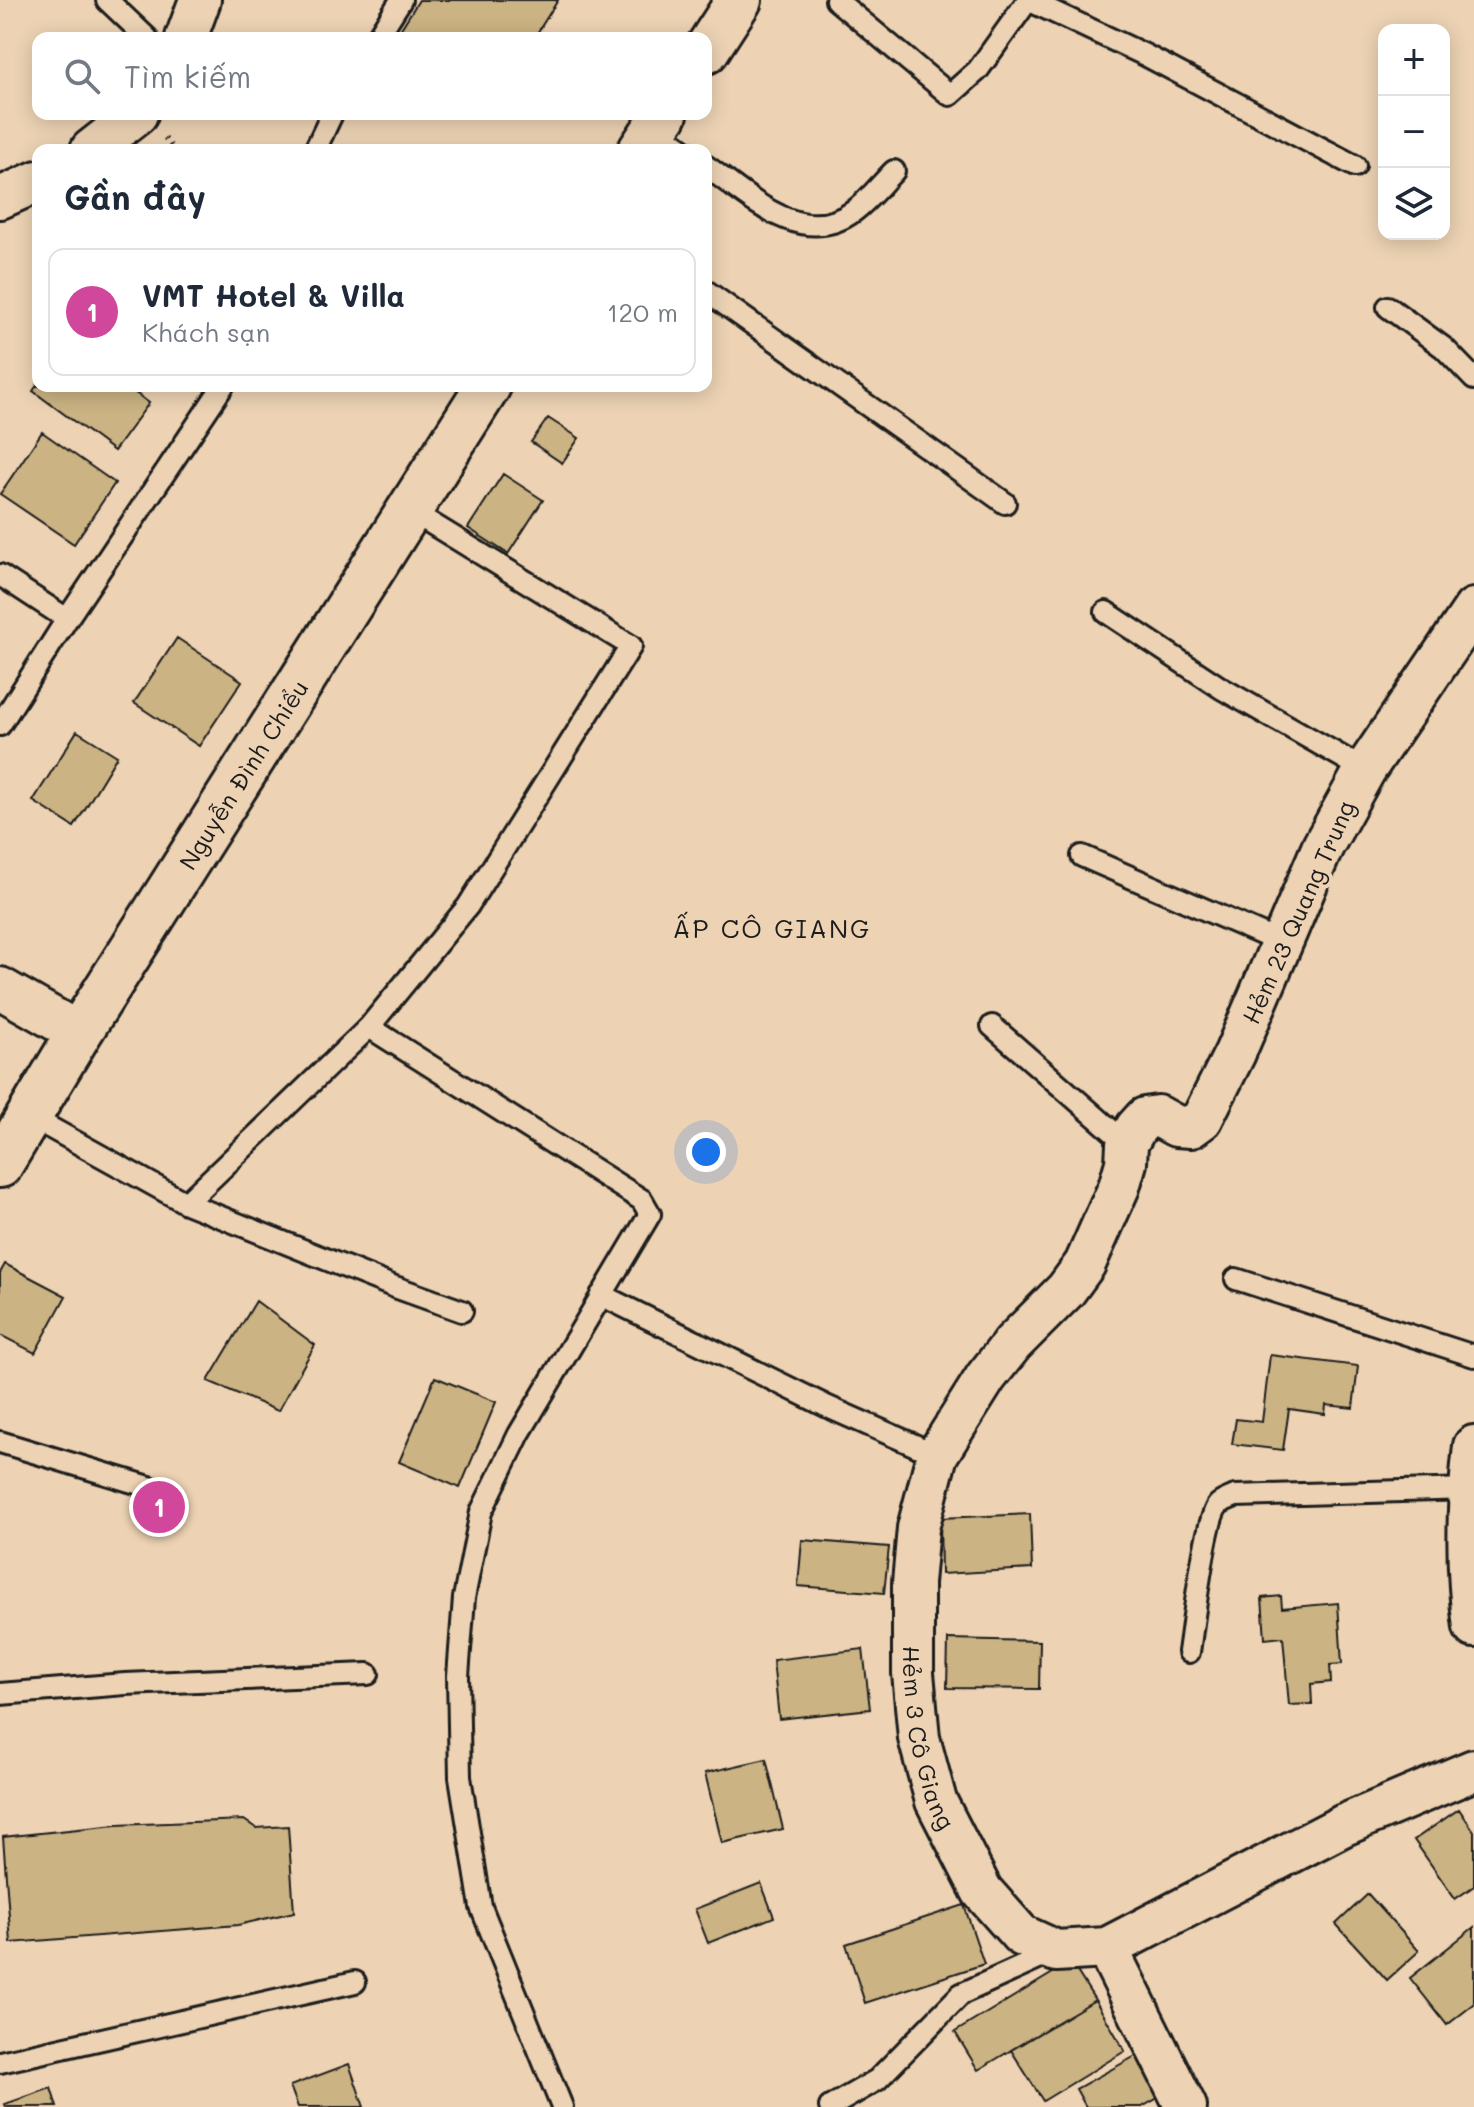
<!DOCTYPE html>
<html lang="vi">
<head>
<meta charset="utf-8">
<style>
	body { margin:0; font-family:Mali,sans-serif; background:#f2f2f3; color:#1f2937 }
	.controls { position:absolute; right:24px; top:24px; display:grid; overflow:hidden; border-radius:16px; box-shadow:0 4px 20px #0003 }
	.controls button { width:72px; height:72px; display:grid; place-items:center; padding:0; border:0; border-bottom:2px solid #e0e1e3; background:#fff; color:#1f2937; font:40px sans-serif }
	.you { position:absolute; left:706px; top:1152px; width:28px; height:28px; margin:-20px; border:6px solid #fff; border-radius:50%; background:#1a73e8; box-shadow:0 0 0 12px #1a73e833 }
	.badge { display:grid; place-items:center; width:52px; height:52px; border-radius:50%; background:#c8321e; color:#fff; font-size:26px; font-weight:700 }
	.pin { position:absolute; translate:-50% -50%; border:4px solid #fff; box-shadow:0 2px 8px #0006 }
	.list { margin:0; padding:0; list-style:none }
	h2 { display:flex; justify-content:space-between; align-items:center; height:104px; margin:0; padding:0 32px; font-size:34px }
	h2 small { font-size:26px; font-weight:400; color:#747a83 }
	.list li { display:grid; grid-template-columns:52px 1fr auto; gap:24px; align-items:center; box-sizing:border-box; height:128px; margin:0 16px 16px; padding:0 16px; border:2px solid #e0e1e3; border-radius:16px }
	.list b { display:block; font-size:30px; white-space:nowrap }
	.list p { margin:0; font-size:26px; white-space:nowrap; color:#747a83 }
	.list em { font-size:26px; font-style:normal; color:#747a83 }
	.icon { flex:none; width:44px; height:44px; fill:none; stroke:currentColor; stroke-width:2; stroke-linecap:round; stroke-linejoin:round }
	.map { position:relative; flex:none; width:1474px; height:2107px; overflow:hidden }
	.search { position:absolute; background:#fff; box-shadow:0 4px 20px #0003; left:32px; top:32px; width:680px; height:88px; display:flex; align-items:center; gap:20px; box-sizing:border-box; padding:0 28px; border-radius:16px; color:#747a83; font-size:30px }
	.panel { position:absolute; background:#fff; box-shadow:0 4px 20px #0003; left:32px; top:144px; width:680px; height:248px; border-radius:16px }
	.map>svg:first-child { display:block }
	.building { fill:#cbb383; stroke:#1c1c1c; stroke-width:2 }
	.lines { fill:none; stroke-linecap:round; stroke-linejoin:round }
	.lane-casing { stroke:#1c1c1c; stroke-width:26 }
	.street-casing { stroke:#1c1c1c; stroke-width:46 }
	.secondary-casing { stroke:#1c1c1c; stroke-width:50 }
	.path { stroke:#1c1c1c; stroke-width:5; stroke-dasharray:2 6; stroke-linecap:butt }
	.lane { stroke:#edd3b4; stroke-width:20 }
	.street { stroke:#edd3b4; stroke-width:40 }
	.secondary { stroke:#edd3b4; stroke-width:44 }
	.labels { text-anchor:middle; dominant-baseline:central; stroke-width:8; stroke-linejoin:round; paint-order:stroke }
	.street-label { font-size:24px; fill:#1c1c1c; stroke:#edd3b4 }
	.neighbourhood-label { font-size:26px; letter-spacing:2px; fill:#1c1c1c; stroke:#edd3b4 }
</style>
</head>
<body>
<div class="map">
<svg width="1474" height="2107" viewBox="0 0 1474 2107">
	<rect width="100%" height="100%" fill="#edd3b4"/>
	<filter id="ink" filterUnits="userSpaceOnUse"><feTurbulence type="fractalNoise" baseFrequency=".0125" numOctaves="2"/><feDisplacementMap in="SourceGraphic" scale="16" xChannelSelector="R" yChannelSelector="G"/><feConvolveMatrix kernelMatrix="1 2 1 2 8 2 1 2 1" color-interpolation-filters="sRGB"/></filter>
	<g filter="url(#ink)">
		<path class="building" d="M419,0H558L534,38H395Z
			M38,384V386H126L149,403L114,451L33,391Z
			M548,418L579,438L562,463L531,442Z
			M42,432L115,483L74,544L0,494Z
			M503,474L543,500L508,554L468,528Z
			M177,638L242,681L199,746L134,703Z
			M77,731L117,756L74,827L33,801Z
			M5,1264L66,1296L35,1353L0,1335V1273Z
			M256,1301L315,1345L278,1411L208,1381Z
			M1270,1355L1358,1366L1353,1408L1326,1405L1325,1414L1289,1409L1283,1450L1232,1444L1236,1419L1262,1422Z
			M435,1377L496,1402L460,1488L399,1462Z
			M1030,1514L1032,1569L941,1574L940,1518Z
			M802,1540L889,1547L884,1593L798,1586Z
			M1281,1596L1282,1608L1338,1603L1342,1664L1330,1665L1331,1682L1311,1684L1312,1704L1289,1705L1283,1637L1265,1639L1262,1598Z
			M948,1639L1040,1641L1039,1689L947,1688Z
			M863,1649L870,1709L779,1719L773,1660Z
			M766,1759L783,1829L722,1843L705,1773Z
			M1459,1809L1474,1831V1886L1455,1899L1414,1840Z
			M244,1820L256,1828L288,1826L294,1912L238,1925L11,1943L3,1837L116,1825Z
			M761,1883L774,1917L708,1943L695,1909Z
			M1368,1894L1419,1951L1387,1980L1336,1924Z
			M964,1905L984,1964L865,2003L846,1944Z
			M1474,1927V2004L1447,2025L1410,1978Z
			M1071,1962L1095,2000L978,2070L955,2032Z
			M1095,2000L1125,2051L1043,2101L1011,2050Z
			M1141,2053L1163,2095L1142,2107H1086L1076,2089Z
			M349,2064L364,2107H298L290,2086Z
			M51,2088L57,2107H6L5,2104Z"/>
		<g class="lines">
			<defs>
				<path id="lane" d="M107,0L147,38
					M836,0L950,95L978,70L1028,0L1145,55L1355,166
					M377,38L401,0
					M655,129L684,150
					M315,150L332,114
					M706,166C747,195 802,250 854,211C869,200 881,184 894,171
					M706,291L1005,503
					M1388,307L1444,348L1474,379
					M0,575L67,619
					M1106,612L1221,688L1365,770
					M0,725L67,619L223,386
					M1082,856L1282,943
					M992,1026L1127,1144
					M369,1027L642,1200L650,1214L519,1434L481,1512L464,1598L458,1676L460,1777L481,1907L562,2107
					M29,1116L186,1203L395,1287L462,1311
					M186,1203L369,1027L468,906L631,646L411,511
					M1236,1279L1474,1356
					M601,1295L828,1407L937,1455
					M0,1442L156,1489
					M1189,1652C1193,1626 1205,1520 1218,1505C1222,1501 1229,1499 1235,1496L1469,1489
					M0,1694L125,1684L368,1674
					M0,2062L355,1982
					M830,2107L877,2080L961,1994L1056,1951"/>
				<g id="street">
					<path d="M186,38L200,0"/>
					<path d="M91,150L137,114"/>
					<path d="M0,198L38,181"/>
					<path id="s1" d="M1474,609L1365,770L1323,846L1235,1053L1202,1119L1191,1127L1176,1126L1158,1116L1145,1118L1136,1128L1127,1144L1126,1163L1119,1187L1085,1264L1066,1290L1013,1343L986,1377L937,1455L918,1528L913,1583V1673L919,1738L936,1801L982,1891L1021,1935L1056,1951L1107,1948L1344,1825L1474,1770"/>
					<path d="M0,988L79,1033"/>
					<path d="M1474,1446C1467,1506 1466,1567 1474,1627"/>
					<path d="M1107,1948L1186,2107"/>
				</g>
				<g id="secondary">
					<path d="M706,51L739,0"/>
					<path d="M641,150L665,114"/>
					<path id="s2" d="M0,1165L79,1033L488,386"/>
				</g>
			</defs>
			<use href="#lane" class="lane-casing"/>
			<use href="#street" class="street-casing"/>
			<use href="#secondary" class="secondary-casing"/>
			<path class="path" d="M165,138L174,150"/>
			<use href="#lane" class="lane"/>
			<use href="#street" class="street"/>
			<use href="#secondary" class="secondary"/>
		</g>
	</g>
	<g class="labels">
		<g class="street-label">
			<text stroke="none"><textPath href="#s2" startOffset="460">Nguyễn Đình Chiểu</textPath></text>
			<text transform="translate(1298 912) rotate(-66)">Hẻm 23 Quang Trung</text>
			<text stroke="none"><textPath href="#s1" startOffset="1332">Hẻm 3 Cô Giang</textPath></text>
		</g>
		<g class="neighbourhood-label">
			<text x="772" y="928">ẤP CÔ GIANG</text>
		</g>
	</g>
</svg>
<div class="controls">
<button>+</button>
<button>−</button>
<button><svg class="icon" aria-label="layers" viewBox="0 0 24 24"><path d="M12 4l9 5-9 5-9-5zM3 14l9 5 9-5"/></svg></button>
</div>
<div class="you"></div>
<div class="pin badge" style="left:159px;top:1507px;background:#d1479c">1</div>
<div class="search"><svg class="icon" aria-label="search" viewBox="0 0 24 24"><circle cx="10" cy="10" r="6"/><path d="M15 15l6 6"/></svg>Tìm kiếm</div>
<section class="panel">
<h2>Gần đây<small></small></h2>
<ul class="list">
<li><span class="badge" style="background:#d1479c">1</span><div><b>VMT Hotel &amp; Villa</b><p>Khách sạn</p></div><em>120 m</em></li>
</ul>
</section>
</div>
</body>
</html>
